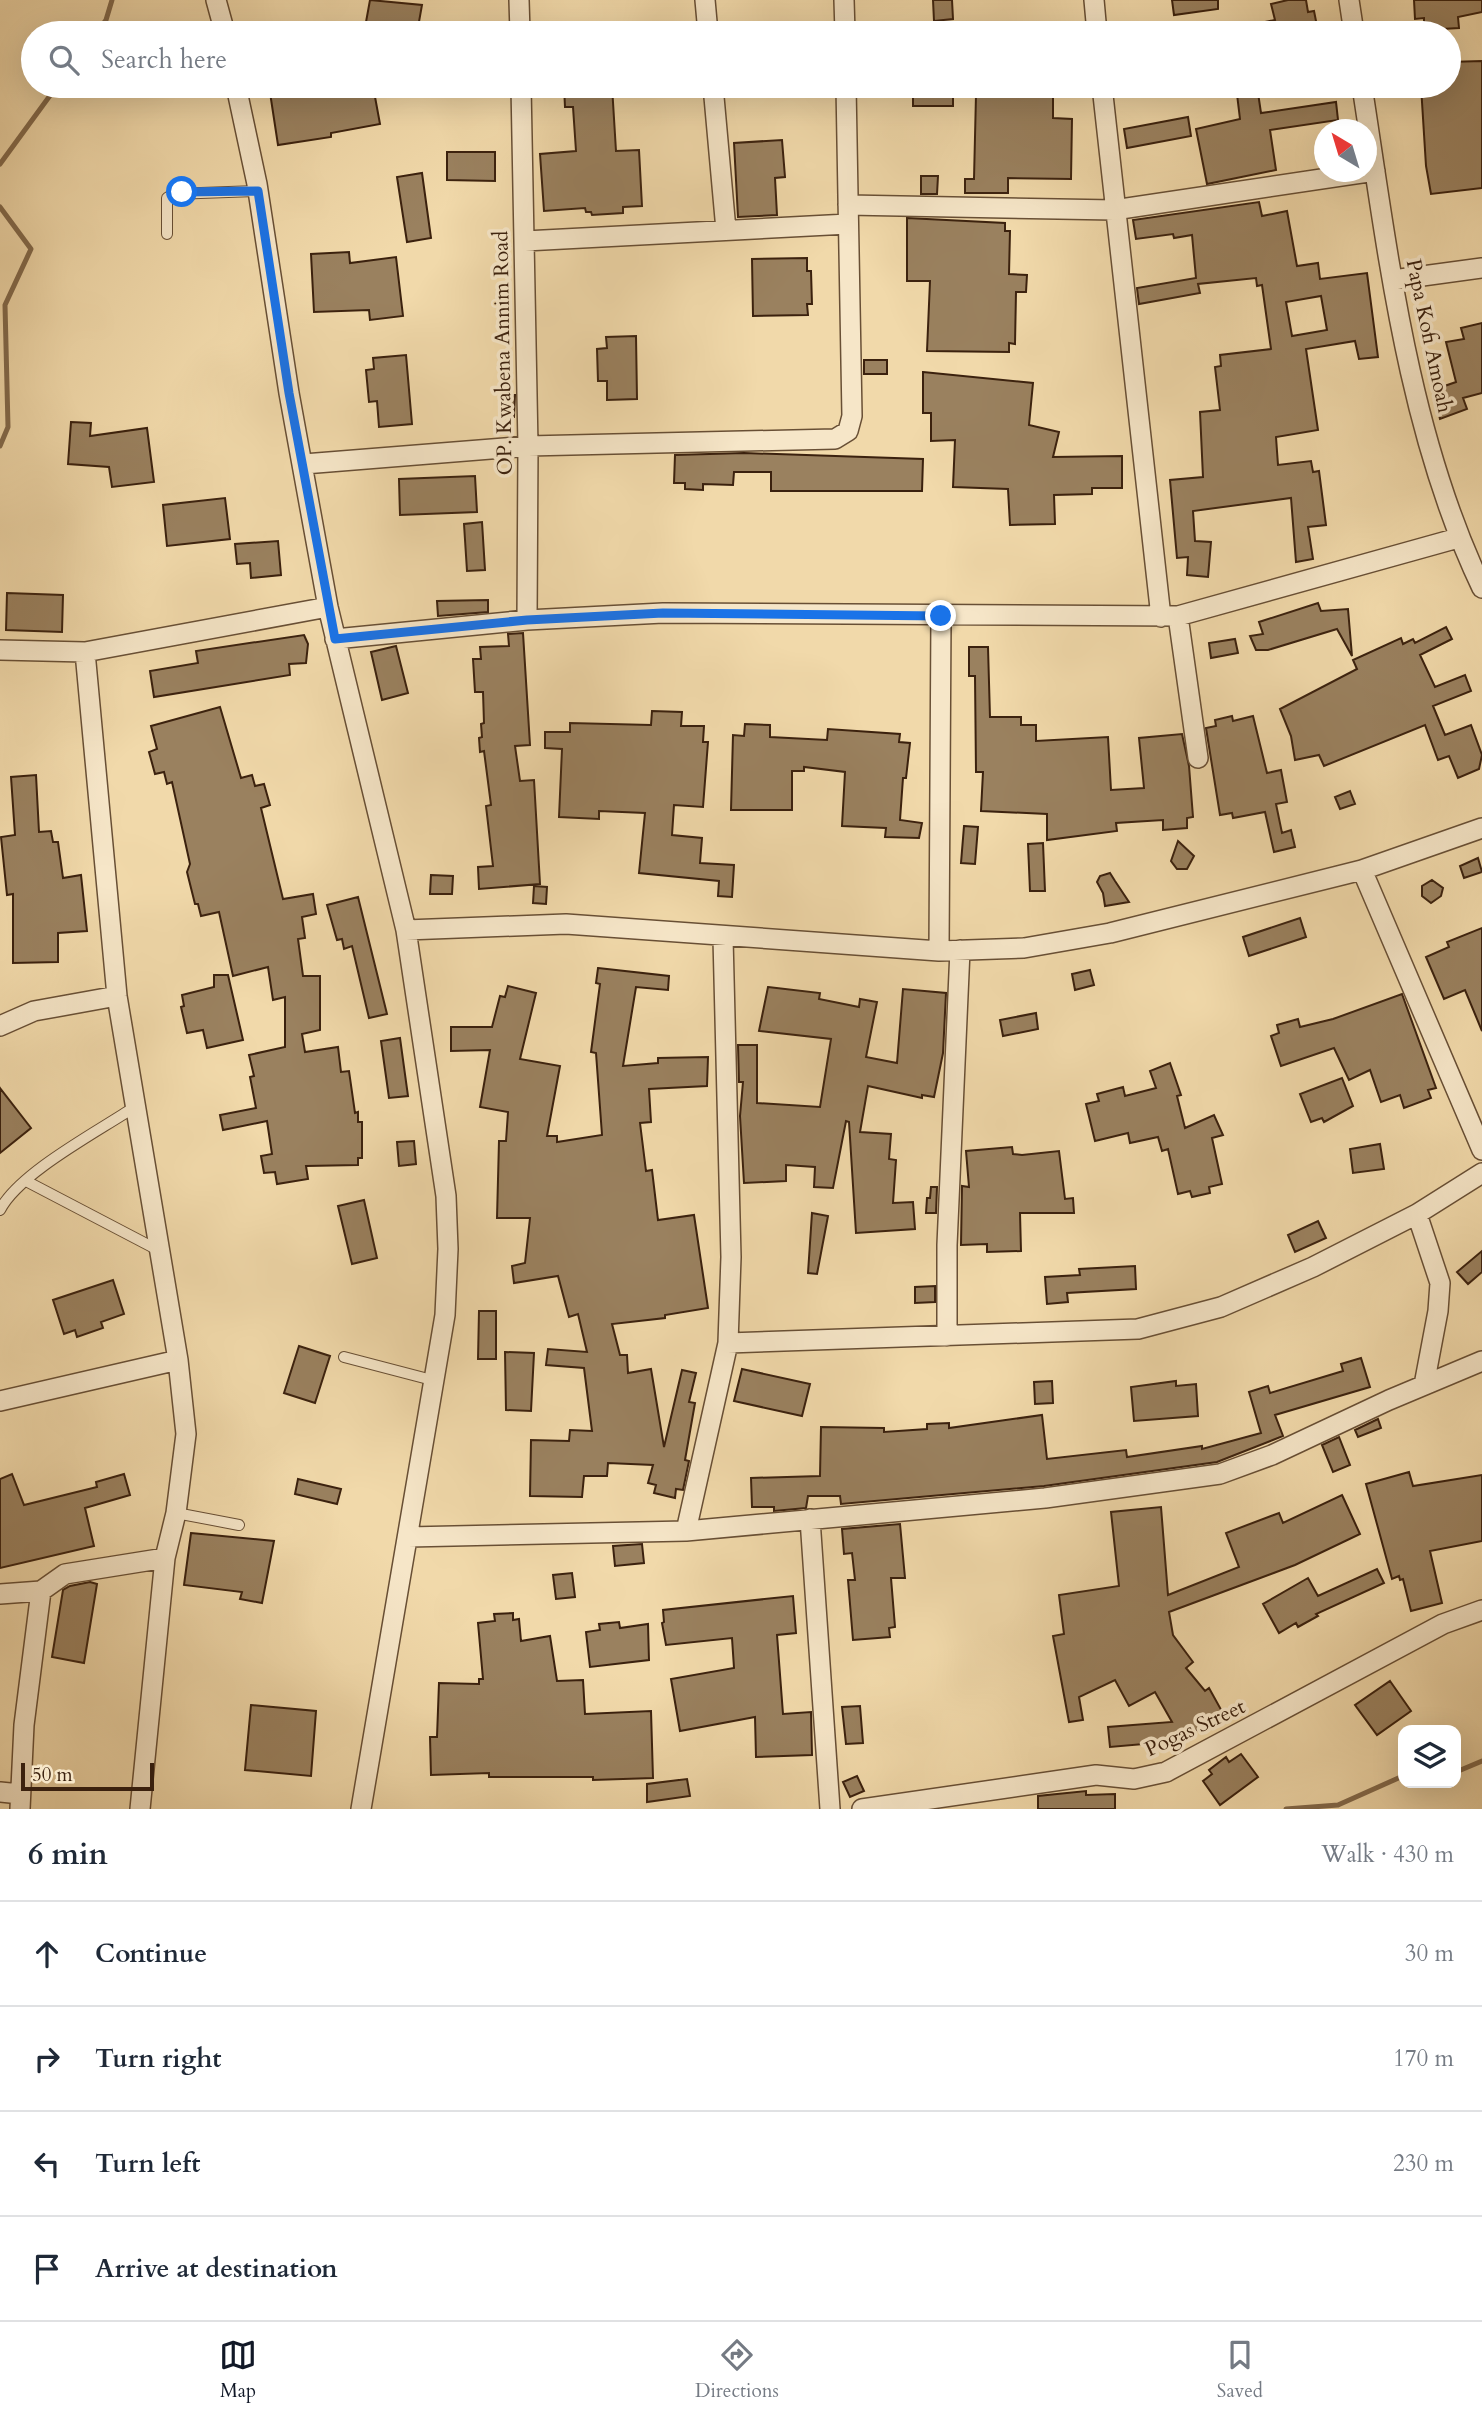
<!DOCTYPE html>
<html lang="en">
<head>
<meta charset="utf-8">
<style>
	body { margin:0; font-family:Cardo,serif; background:#f2f2f3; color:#1f2937 }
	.controls { position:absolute; right:21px; bottom:21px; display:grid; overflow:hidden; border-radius:14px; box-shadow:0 7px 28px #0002 }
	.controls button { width:63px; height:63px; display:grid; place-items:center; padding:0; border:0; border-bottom:2px solid #e0e1e3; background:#fff; color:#1f2937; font:35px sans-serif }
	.compass { position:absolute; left:1314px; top:119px; width:63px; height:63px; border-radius:50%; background:#fff; box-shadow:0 7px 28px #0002; rotate:322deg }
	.scale { position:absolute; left:21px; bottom:18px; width:133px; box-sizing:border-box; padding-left:7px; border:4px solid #3b210e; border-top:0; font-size:19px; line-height:24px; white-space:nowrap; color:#3b210e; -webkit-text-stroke:5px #f6e6c8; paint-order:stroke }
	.stop { position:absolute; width:21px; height:21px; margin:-16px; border:5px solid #1a73e8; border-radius:50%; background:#fff }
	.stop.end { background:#1a73e8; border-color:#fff; box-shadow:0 2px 7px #0008 }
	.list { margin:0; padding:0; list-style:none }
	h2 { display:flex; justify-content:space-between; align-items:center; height:91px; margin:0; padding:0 28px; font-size:30px }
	h2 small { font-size:23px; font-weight:400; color:#747a83 }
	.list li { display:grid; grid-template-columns:46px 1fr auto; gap:21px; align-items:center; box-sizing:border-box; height:105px; padding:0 28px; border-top:2px solid #e0e1e3 }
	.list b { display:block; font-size:26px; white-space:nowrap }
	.list em { font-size:23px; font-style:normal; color:#747a83 }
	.icon { flex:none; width:38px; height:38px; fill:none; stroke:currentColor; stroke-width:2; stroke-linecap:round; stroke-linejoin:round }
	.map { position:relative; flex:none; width:1482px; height:1809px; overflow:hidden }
	.search { position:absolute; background:#fff; box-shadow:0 7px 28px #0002; left:21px; right:21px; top:21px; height:77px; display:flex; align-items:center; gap:18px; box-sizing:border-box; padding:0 24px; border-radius:38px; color:#747a83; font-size:26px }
	.sheet { height:511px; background:#fff }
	nav { display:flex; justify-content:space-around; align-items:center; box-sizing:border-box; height:98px; border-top:2px solid #e0e1e3; background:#fff; font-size:19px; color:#747a83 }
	nav a { display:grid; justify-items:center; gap:4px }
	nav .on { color:#111827 }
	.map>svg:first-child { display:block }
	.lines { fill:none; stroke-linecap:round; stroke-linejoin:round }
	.stream { stroke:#836a4c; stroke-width:5 }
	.building { fill:#9a815f; stroke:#3b210e; stroke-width:2; fill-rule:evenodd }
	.lane-casing { stroke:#684f35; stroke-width:12 }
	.street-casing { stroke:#684f35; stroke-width:22 }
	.lane { stroke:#f6e6c8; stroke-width:10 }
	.street { stroke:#f6e6c8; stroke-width:19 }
	.route { stroke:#1a73e8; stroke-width:9 }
	.labels { text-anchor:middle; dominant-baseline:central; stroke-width:7; stroke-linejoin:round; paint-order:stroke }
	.street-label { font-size:21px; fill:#3b210e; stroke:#f6e6c8 }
</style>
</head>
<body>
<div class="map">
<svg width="1482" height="1809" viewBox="0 0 1482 1809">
	<rect width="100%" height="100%" fill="#f1d9aa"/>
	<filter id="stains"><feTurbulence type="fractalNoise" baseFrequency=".00286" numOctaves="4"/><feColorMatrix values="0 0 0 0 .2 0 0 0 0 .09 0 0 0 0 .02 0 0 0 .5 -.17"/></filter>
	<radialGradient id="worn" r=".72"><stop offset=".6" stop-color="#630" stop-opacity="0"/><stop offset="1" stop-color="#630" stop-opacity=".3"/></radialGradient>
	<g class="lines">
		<path class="stream" d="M96,33L106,20L112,0
			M0,164L57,86
			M0,207L31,249L5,305L8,427L0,446
			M1456,1772L1482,1761
			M1286,1809L1338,1805L1403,1776"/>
	</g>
	<path class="building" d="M370,0L422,5L417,33H364Z
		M933,0H952L953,19L934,21Z
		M1172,0H1218V9L1174,15Z
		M1288,0H1306L1308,12L1314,11L1318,31L1242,33L1241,27L1275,20L1271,4Z
		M1414,0H1482V12L1458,17L1459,28L1424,30V18L1415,19Z
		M1482,61V188L1431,194L1426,166L1421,86H1449V62Z
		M269,86H373L380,124L331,133V137L278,145Z
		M564,86H612L616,151L639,150L642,206L623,207V213L592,215L591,212H586L585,208L544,211L540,154L576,151L573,107H565Z
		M913,86H953V106H913Z
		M1000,86H1053V118L1072,119L1071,179L1008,178V193H965V179H974L976,95L1000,96Z
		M1236,86H1257L1261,113L1336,102L1338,120L1270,130L1276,170L1207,184L1196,129L1240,119Z
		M1188,117L1191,136L1127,148L1124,129Z
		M782,140L785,177L775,178L777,215L738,217L734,143Z
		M447,152H495V181L447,180Z
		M422,173L431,238L407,242L397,177Z
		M921,176H938L937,194H921Z
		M1259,202L1262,216L1287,211L1297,266L1318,263L1320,279L1367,273L1378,357L1359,359L1355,341L1306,349L1318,430L1276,437L1278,465L1311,461L1313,472L1319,471L1326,525L1308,527L1313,559L1296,562L1291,498L1193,511L1195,541L1211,542L1208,577L1187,575L1188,557L1177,558L1170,480L1203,477L1200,412L1220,410L1215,367L1221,366L1220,355L1271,349L1262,285L1257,286L1256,278L1198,284L1200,293L1139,304L1137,288L1196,278L1192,235L1174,238L1173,234L1136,239L1133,220ZM1321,296L1327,330L1292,336L1286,302Z
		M907,218L1005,223V231H1010L1009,274L1027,275L1026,292H1016L1015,344L1009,343V352L927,351L930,281H907Z
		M349,252L350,263L396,257L403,316L370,320L369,310L314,312L311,254Z
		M807,258V271H811L812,304H807L808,315L753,316L752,259Z
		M1482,323V393L1463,398L1467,409L1440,419L1433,390L1456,382L1446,342L1464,339L1461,328Z
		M636,336L637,399L607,400V381H598L597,349L607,348L606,337Z
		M406,355L412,424L379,427L377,401L369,402L366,370L374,369L373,358Z
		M864,360H887V374H864Z
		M923,372L1033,383L1029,425L1059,432L1053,457L1122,456V488H1092V494L1054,495L1055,524L1010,525L1008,489L953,487L955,440L931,441V413H923Z
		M502,395H515L514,417H501Z
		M71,422L91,423L90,436L147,428L154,482L112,487L109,467L68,464Z
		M744,453L923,459L922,491H771V472H734L733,485L703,484V490L685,489V483H674L675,455Z
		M475,476L477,512L400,515L399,479Z
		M225,498L230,539L167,546L163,505Z
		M482,522L485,570L467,571L464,524Z
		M278,541L281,575L251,578L250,563L237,564L235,544Z
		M7,593L63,595L62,632L6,630Z
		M488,600V612L438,616L437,601Z
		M1318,603L1321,611L1348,609L1352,656L1337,629L1268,650H1256L1250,636L1263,634L1259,622Z
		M1446,627L1452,639L1420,655L1435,687L1465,675L1471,691L1433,706L1445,735L1471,725L1482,755L1479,769L1458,778L1449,756L1438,760L1425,725L1324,766L1319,755L1295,760L1291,736L1280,709L1357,669L1353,660L1401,638L1403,644L1413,639L1415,643Z
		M523,633L530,745L515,746L520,781L534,780L540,884L479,889L478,867L493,866L486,806L491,805L484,751L480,752L479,738L482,737L481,724L484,723L483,692H475L473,659H481L480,647L509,646L508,634Z
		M304,635L308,644L306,663L289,664L290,675L154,697L150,671L198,663L196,651Z
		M1235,639L1238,653L1211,658L1209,643Z
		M396,646L408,693L382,700L371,652Z
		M969,647H988L990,717H1021V725H1036V741L1108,737L1111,790L1144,788L1139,738L1182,734L1189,766L1193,817L1187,818V828L1163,830V820L1116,823L1117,831L1047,840V814L981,811L983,772H976L975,676H969Z
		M220,707L241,778L252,775L255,786L264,784L270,805L261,808L283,899L313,894L316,914L302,917L305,938L298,939L303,976H320V1030L302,1034L305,1052L338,1047L341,1072L349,1071L355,1113L358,1112V1122H362V1158H358V1165L306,1166L308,1179L277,1184L275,1172L264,1173L261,1156L272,1154L267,1121L223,1130L220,1115L256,1108L250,1077L254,1076L249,1055L285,1047V997L273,1000L268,967L233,976L219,912L201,916L198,904H195L187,872L190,864L172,782L167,784L164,772L155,774L149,752L157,749L151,726Z
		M652,711L682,712L681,726H704L703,742H708L703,807L674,805L672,835L702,838L700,863L734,865L732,897L718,896L719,881L639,873L645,813L599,811V819L559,817L562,749L545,748V732H570V723L651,725Z
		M1232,716L1233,721L1253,716L1267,773L1281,770L1287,802L1276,804L1282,833L1291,830L1295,847L1274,852L1265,812L1233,818L1232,813L1220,815L1206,728L1216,726L1215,720Z
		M745,724L770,725V737L827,740L828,729L900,734L899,742L910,743L906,778H903L900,820L922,823L919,838L885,837L886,828L842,826L845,772L804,767V771H792V810H731L733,735L744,736Z
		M36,775L39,832L51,831L53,842H58L63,878L81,875L87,931L58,933V962L13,963V894L7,895L1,837L15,835L11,777Z
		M1350,791L1355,804L1340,809L1335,797Z
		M964,826L978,827L975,864L961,863Z
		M1178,841L1194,856L1187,869H1177L1171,861Z
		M1043,843L1045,891H1030L1028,844Z
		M1478,858L1482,872L1464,878L1460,866Z
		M1110,873L1115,881L1129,902L1105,906L1103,893L1097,882L1100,876Z
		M431,875L453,876L452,894H430Z
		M1432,880L1443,888L1441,896L1431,903L1422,896V886Z
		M534,886L547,887L546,904L533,903Z
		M358,897L387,1014L369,1018L352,946L344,949L342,939L337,940L327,905Z
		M1300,918L1306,937L1249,956L1243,937Z
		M1482,928V1031L1465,990L1444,999L1426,957L1449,947L1447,942Z
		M598,968L669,976L668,990L636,987L623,1066L658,1063V1058L708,1057L707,1086L649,1089L651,1122L640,1123L646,1171L652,1170L658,1220L694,1215L708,1308L665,1315V1318L612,1324L620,1355H627L628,1373L651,1369L664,1447L682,1370L696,1373L689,1402L695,1403L685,1460L689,1461L683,1490L676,1489L675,1498L654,1493L656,1485L648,1483L653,1465L608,1463L607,1476H584L582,1497L530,1496L531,1440L569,1441L570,1430L592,1431L584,1368L546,1365L548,1349L587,1352L578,1314L569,1317L558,1276L514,1283L512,1266L525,1263L530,1218H497L499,1141H506L508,1112L480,1107L490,1050L451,1051V1027H492L500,996L505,997L508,986L536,993L520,1059L560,1066L547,1136H557V1142L602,1135L596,1053L591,1052L600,984L596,983Z
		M1090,970L1094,985L1075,990L1072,974Z
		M214,975H228L243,1040L207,1048L203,1030L187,1033L181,1007L184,1006L182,995L214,987Z
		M768,987L820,993L819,999L859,1007L860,999L877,1002L866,1057L897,1063L903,989L946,993L943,1053L934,1097L922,1095V1098L868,1086L860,1132L891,1134L889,1159L896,1160L893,1203L913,1202L915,1229L856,1233L849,1122L846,1121L833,1188L814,1187L815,1167L786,1165V1181L744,1183L740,1116L743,1082H739L738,1045H757V1103L820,1107L831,1039L759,1031Z
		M1402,994L1436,1088L1428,1090L1431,1098L1404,1108L1400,1095L1381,1102L1370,1070L1349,1080L1334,1048L1281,1066L1271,1036L1279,1033L1277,1025L1298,1019L1300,1027L1333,1019Z
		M1036,1013L1038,1029L1003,1036L1000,1020Z
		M400,1038L408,1096L389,1098L381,1041Z
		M1170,1063L1181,1095L1177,1096L1185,1128L1214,1115L1223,1135L1212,1138L1222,1184L1209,1187L1210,1193L1192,1197L1190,1191L1178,1194L1168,1149L1162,1151L1158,1137L1130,1143L1128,1133L1095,1141L1086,1104L1099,1101L1097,1094L1123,1087L1125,1096L1156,1088L1150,1071Z
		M1342,1078L1353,1106L1324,1122L1322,1118L1311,1122L1300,1094Z
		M0,1088L31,1128L0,1153Z
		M414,1141L416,1164L399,1166L397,1142Z
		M1380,1144L1384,1169L1353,1173L1350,1149Z
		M1012,1147L1013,1154L1022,1155L1059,1151L1065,1199L1073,1198L1074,1213H1020L1021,1251L987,1252V1244L961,1245L962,1186L969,1187L966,1151Z
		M931,1187H937L936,1213H926L927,1198H930Z
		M364,1200L377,1258L352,1264L338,1206Z
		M812,1213L828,1216L817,1274L808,1273Z
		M1318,1221L1326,1238L1295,1252L1288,1235Z
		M1482,1251V1272L1468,1284L1457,1272Z
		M1135,1266L1136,1289L1067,1293L1068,1302L1047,1304L1045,1277L1080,1275L1079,1269Z
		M113,1280L124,1314L101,1322L103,1328L77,1337L75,1330L64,1334L53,1300Z
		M935,1286V1302L915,1303V1287Z
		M479,1311H496V1359H478Z
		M299,1346L330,1356L315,1403L284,1393Z
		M505,1352L534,1353L531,1411L506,1410Z
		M1361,1358L1370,1387L1275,1415L1283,1436L1217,1462L1044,1486L841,1504L840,1496H808L806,1508L774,1511V1507H752L751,1478L820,1476L821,1427L884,1428V1432L927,1429V1424L949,1423V1428L1042,1415L1047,1459L1126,1450L1127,1457L1202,1446V1449L1261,1433L1249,1392L1268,1386L1270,1393L1343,1371L1341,1364Z
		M742,1369L810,1384L802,1416L734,1401Z
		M1052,1381L1053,1403L1035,1404L1034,1382Z
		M1176,1381V1386L1196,1384L1198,1416L1134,1421L1131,1387Z
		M1378,1419L1381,1428L1358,1437L1355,1430Z
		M1339,1437L1350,1465L1333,1472L1322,1445Z
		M1409,1472L1413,1486L1482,1475V1541L1430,1551L1442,1603L1411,1611L1403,1579L1400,1580L1399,1576L1392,1579L1366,1484Z
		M12,1474L24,1505L97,1487L96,1482L124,1474L130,1495L85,1508L94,1546L0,1568V1479Z
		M298,1479L341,1489L337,1504L295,1494Z
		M1342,1495L1360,1534L1295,1565L1169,1612L1173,1635L1193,1662L1186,1668L1205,1691L1209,1688L1224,1715L1178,1741L1110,1747L1108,1727L1172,1722L1155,1692L1129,1706L1115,1680L1079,1697L1083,1720L1069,1722L1053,1636L1064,1634L1059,1595L1119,1586L1111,1512L1161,1507L1168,1595L1239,1567L1226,1533L1279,1513L1283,1523Z
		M900,1524L905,1578H891L895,1627L889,1628L890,1637L853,1640L848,1580H855L852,1553L844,1554L842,1529Z
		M191,1533L274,1541L262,1603L240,1599L242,1592L184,1585Z
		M642,1544L644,1563L615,1566L613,1546Z
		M1377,1569L1384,1583L1316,1614L1318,1616L1298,1627L1296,1623L1279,1633L1263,1604L1308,1578L1318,1596Z
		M572,1573L575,1597L556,1599L553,1575Z
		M90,1582L97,1584L84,1663L52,1657L63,1590L70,1586Z
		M793,1596L796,1633L777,1635L783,1714L811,1712L812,1755L756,1757L755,1717L680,1731L671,1679L734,1668L732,1638L666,1645L662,1623L664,1622L663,1610Z
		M513,1613V1620L519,1619L521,1641L550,1636L557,1681L583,1680L585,1714L651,1711L653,1778L593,1780V1777H489V1773L431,1775L430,1737H437L439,1683L479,1684V1679H483L478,1623L495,1621L494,1614Z
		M619,1622L620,1628L648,1624L649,1660L590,1667L586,1632L600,1630L599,1624Z
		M1390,1681L1411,1711L1377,1735L1355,1705Z
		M251,1705L316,1711L311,1776L245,1770Z
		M860,1706L863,1743L846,1744L842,1707Z
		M1241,1754L1258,1777L1220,1805L1203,1781L1212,1774L1209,1770L1226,1757L1229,1762Z
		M857,1776L864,1791L850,1797L843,1782Z
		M687,1779L690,1796L647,1802V1784Z
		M1086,1791V1795L1115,1794V1809H1038V1796Z"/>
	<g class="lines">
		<defs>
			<path id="lane" d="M167,234V198L173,194L258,191
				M26,1181L158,1250
				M0,1210C19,1173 97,1132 133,1108
				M344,1357L432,1380
				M176,1513L239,1525"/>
			<path id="street" d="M216,0L225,33
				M519,0L520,33
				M705,0L708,33
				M844,0L845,33
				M1094,0L1097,33
				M1349,0L1354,33
				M236,86L257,184L289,393L328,607L406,930L446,1196L448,1249L445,1315L361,1809
				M521,86L528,446L527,620
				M713,86L726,230
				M1102,86L1161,617
				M1362,86C1388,254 1408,433 1482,588
				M848,205L1114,210L1375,171
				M525,241L848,224
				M1393,280L1482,268
				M304,464L528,446L835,439L848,431L852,416L846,86
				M1178,616L1198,758
				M335,639L527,620L663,613L1178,616L1458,538
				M0,650L85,652L328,607
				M85,652L117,996L178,1360L186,1434L176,1513L165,1558L140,1809
				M1362,870L1482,1150
				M406,930L566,924L939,951L1024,948L1110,933L1362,870L1482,828
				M939,951L941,616
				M0,1026L34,1011L117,996
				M1417,1214L1440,1283L1438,1311L1424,1385
				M947,1336V1245L960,950
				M728,1343L1138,1329L1221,1307L1313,1267L1417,1214L1482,1173
				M0,1401L178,1360
				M810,1519L830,1809
				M686,1531L728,1343L731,1257L723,938
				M408,1537L686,1531L1045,1498L1220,1474L1272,1455L1389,1400L1482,1361
				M0,1594L41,1591
				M0,1792L20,1794
				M20,1809L24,1725L41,1591L65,1574L165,1558
				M862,1809L1096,1775L1134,1779L1166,1772L1443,1624L1482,1610"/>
		</defs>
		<use href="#lane" class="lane-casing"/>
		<use href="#street" class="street-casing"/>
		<use href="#lane" class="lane"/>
		<use href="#street" class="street"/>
	</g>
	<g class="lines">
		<path class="route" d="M182,192L258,191L289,393L335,639L527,620L663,613L941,616"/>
	</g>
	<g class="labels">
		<g class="street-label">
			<text transform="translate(1429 336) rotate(78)">Papa Kofi Amoah</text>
			<text transform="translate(503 353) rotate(-91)">OP. Kwabena Annim Road</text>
			<text transform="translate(1195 1728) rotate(-25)">Pogas Street</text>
		</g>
	</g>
	<rect width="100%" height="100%" filter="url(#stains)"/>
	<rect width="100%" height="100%" fill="url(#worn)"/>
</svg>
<div class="controls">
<button><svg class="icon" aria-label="layers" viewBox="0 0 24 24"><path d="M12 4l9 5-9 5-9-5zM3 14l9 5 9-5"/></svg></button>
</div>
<svg class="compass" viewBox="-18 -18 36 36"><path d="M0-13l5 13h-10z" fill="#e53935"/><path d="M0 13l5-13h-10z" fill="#747a83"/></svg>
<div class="scale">50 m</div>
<div class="stop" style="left:182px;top:192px"></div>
<div class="stop end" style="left:941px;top:616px"></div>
<div class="search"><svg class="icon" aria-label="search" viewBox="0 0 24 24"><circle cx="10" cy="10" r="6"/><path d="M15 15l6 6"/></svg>Search here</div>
</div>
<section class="sheet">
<h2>6 min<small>Walk · 430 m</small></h2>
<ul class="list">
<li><svg class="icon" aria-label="ahead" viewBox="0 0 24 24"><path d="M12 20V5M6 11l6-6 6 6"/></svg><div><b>Continue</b></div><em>30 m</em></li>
<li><svg class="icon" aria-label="right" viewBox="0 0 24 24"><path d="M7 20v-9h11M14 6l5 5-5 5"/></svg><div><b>Turn right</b></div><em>170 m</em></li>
<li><svg class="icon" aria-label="left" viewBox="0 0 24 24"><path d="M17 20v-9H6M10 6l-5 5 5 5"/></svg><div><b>Turn left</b></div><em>230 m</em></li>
<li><svg class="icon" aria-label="arrive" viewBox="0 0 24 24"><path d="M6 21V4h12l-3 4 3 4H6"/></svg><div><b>Arrive at destination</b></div></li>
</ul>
</section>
<nav>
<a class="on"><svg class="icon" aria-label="map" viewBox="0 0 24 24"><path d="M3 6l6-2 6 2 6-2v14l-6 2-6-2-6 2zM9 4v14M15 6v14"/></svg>Map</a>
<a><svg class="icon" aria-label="directions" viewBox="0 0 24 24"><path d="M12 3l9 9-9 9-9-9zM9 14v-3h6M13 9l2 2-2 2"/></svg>Directions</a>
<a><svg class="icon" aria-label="saved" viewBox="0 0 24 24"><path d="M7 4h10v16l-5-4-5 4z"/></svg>Saved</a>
</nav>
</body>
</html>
